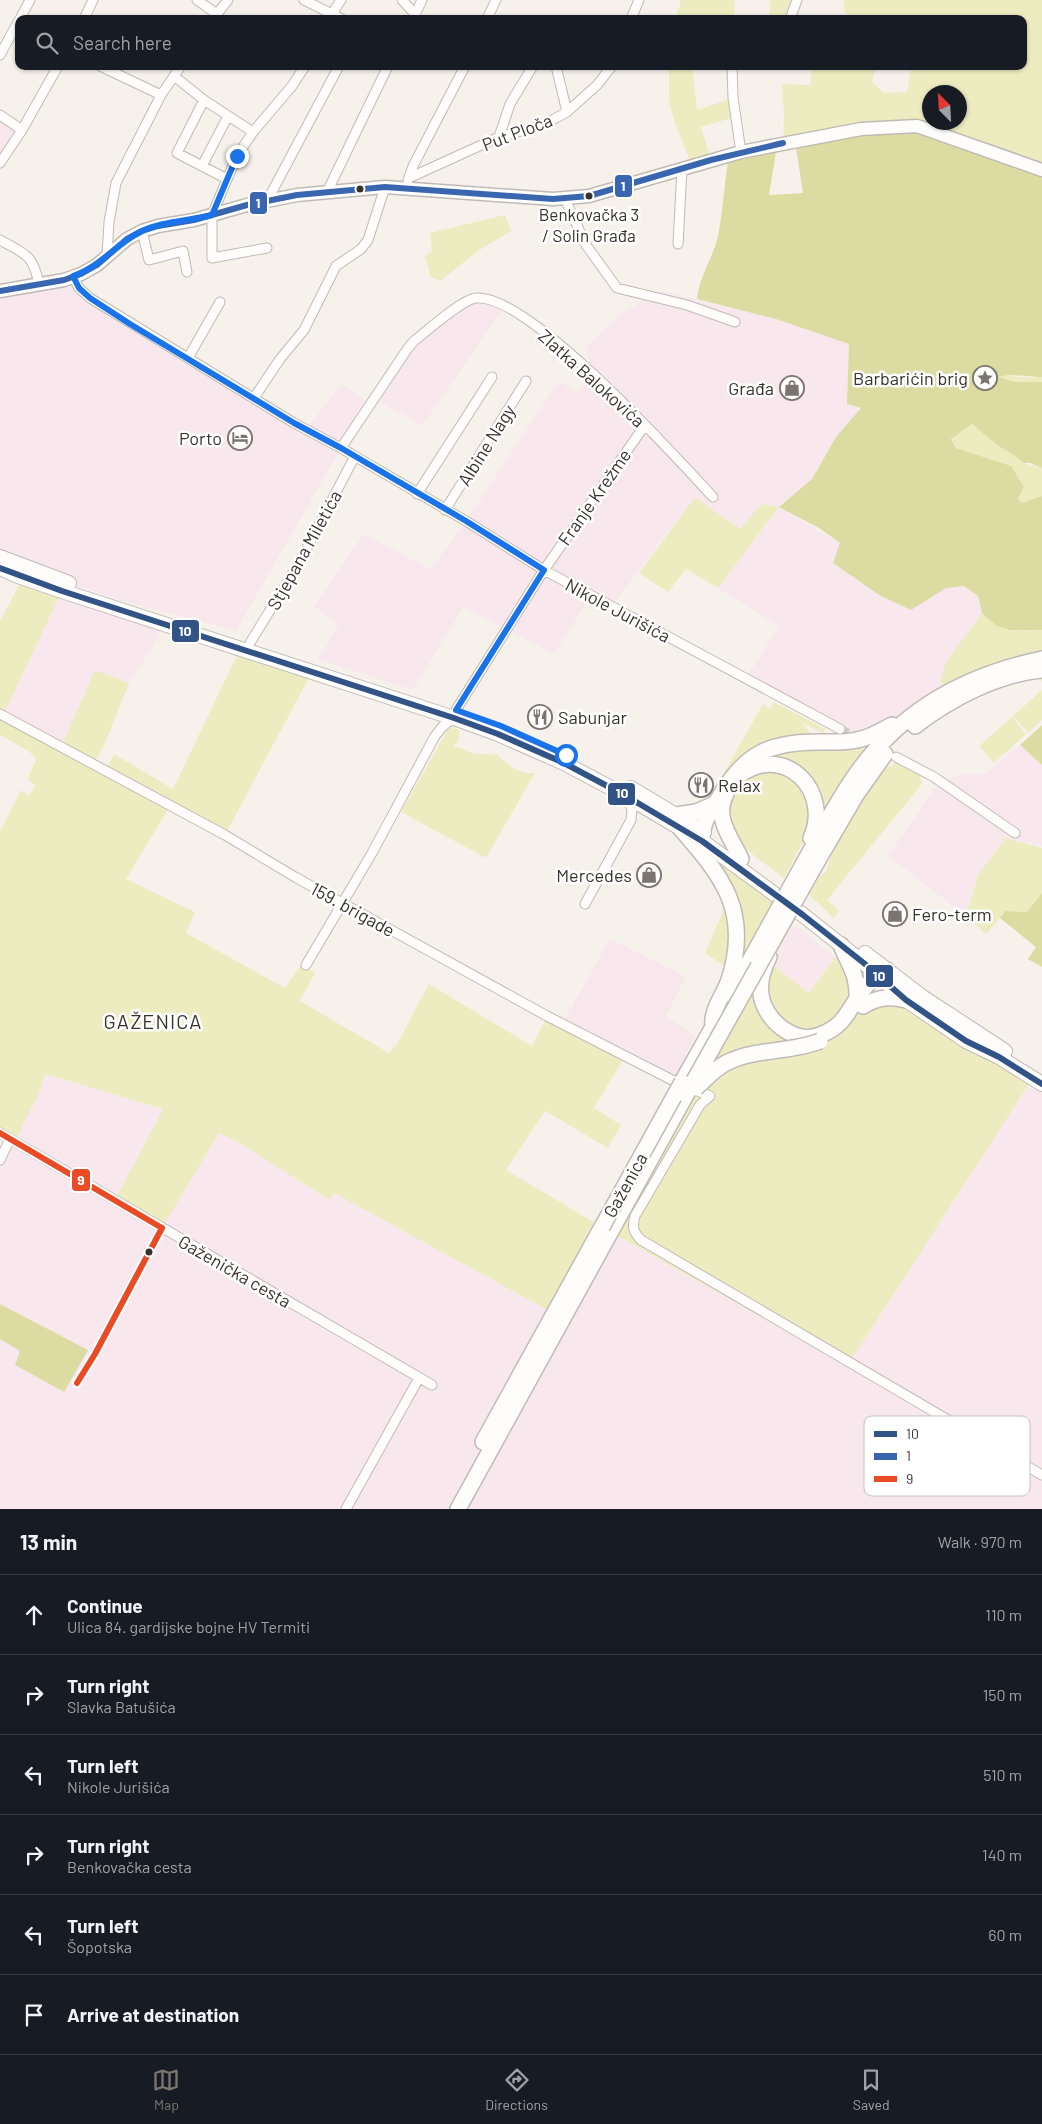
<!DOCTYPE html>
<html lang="en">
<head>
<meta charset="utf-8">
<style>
	body { margin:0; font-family:Barlow,sans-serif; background:#242831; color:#f1f3f6 }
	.compass { position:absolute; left:922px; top:85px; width:45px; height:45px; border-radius:50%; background:#171b24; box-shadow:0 1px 4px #0004; rotate:336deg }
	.stop { position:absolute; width:15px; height:15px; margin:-11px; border:4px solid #1a73e8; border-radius:50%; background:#fff }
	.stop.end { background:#1a73e8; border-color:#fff; box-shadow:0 1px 5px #0008 }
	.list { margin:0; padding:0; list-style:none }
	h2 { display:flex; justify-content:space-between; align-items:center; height:65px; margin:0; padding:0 20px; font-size:21px }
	h2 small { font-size:16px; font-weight:400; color:#9ea1a6 }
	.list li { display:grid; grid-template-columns:32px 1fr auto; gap:15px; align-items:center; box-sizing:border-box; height:80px; padding:0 20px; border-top:1px solid #363941 }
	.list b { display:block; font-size:19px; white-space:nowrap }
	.list p { margin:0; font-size:16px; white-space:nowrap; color:#9ea1a6 }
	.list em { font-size:16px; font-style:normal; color:#9ea1a6 }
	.icon { flex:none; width:28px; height:28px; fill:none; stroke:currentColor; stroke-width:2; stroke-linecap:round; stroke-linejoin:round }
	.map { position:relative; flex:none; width:1042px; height:1509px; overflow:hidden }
	.search { position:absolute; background:#171b24; box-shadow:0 1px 4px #0004; left:15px; right:15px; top:15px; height:55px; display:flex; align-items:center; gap:12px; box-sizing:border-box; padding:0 18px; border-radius:10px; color:#9ea1a6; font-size:19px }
	.sheet { height:545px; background:#171b24 }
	nav { display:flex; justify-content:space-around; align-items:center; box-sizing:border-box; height:70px; border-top:1px solid #363941; background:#171b24; font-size:14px; color:#9ea1a6 }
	nav a { display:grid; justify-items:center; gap:2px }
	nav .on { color:#7c756f }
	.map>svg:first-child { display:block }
	.industrial { fill:#f8e8ed }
	.green { fill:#edecc1; fill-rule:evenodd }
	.forest { fill:#dcdca2 }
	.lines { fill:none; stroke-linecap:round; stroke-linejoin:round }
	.street-tunnel { stroke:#d1cbc6; stroke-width:9; stroke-dasharray:9 4.5; stroke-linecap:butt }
	.street-casing { stroke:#c0bab5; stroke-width:11 }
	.secondary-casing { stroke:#c0bab5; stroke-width:15 }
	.primary-casing { stroke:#c0bab5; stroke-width:16 }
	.highway-casing { stroke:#c0bab5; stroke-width:18 }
	.street { stroke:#fefdfc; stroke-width:9 }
	.secondary { stroke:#fefdfc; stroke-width:12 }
	.primary { stroke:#fefdfc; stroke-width:14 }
	.highway { stroke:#fefdfc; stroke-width:15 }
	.highway-bridge-casing { stroke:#c0bab5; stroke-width:18; stroke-linecap:butt }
	.highway-bridge { stroke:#fefdfc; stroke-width:15 }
	.bus-1-casing { stroke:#fff; stroke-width:10 }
	.bus-2-casing { stroke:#fff; stroke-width:10 }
	.bus-3-casing { stroke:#fff; stroke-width:10 }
	.bus-1 { stroke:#325386; stroke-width:6 }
	.bus-2 { stroke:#3a66af; stroke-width:6 }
	.bus-3 { stroke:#e84b25; stroke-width:6 }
	.route { stroke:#1a73e8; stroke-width:6 }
	.bus-dot { fill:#39322c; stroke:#fff; stroke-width:2 }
	.labels { text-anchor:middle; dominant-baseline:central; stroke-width:5; stroke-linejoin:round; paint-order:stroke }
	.bus-label { font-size:17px; fill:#39322c; stroke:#fff }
	.street-label { font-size:18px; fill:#39322c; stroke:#fff }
	.poi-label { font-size:18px; fill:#39322c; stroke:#fff; text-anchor:end }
	.quarter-label { font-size:20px; letter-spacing:1px; fill:#39322c; stroke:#fff }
	.key { fill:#fff; stroke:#c4c2c0; stroke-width:1 }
	.key-label { font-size:14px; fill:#39322c }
	.line-badge { stroke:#fff; stroke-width:2 }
	.badge-label { font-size:14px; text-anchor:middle; font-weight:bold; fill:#fff }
</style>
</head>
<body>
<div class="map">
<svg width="1042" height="1509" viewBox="0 0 1042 1509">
	<rect width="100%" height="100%" fill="#f7f1ec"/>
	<path class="industrial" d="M0,115L22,130L0,163Z
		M73,277L79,288L306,429L342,384L370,404L408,348L466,301L505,306L423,425L377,401L341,448L236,631L113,598L65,582L0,557V291Z
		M662,291L776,319L849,343L847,403L862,408L836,437L812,479L779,507L840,543L861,581L879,595L911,609L946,588L964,586L978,596L982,613L946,663L941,701L882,751L746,679L779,626L718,588L779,508L761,504L740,530L695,497L608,611L587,602L554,654L463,607L413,690L318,659L339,624L314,607L363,534L431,569L466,521L559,381L577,393L590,376L587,346L626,310L635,307L638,302Z
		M62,591L164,624L154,645L129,683L95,670L61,747L3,716Z
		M1020,745L1042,765V845L1041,846L1006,838L978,875L966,916L888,856L940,781L959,775L985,774Z
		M794,924L835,957L809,993L771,965Z
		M610,939L686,977L666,1016L695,1035L674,1081L562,1024Z
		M44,1074L164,1109L115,1200L162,1227L219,1133L240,1143L329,1200L333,1192L551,1312L500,1420L449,1509H0V1339L20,1351L15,1365L87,1351L0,1304V1160L39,1093Z
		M1028,1087L1042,1093V1509H458L612,1233L848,1364Z"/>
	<path class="green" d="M681,0H735L734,19H676Z
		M771,0H797L790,19H768Z
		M841,0H1042V170L783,143L784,118L782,84L810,85L812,68L809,66H876L872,82L884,93L907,92L911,68L906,66H1023V19H852L844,12V1ZM930,92H960V122H930Z
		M669,66H692L697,110L733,98L735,117L701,127L711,160L692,166L674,120L669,101Z
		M505,215L511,231L478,251L440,281L431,277L425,256L432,252L430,233Z
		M1004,375L1019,377H1042V382H1013L999,377Z
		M972,424L982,431L994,442L1018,456L1023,463L1042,468V496L1023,503L988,459L956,448L951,438Z
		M695,497L740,529L761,504L779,507L718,588L686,569L668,592L639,573Z
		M23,578L62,591L3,716L61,747L95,670L129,683L103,748L93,763L106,770L114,754L173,789L240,649L312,672L225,835L170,806L126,879L195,912L186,933L285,988L301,965L315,973L300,1001L389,1053L397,1044L429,984L532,1046L547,1016L625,1056L594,1108L621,1125L608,1148L545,1111L506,1170L602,1227L740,977L705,953L729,898L711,848L801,909L771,964L809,993L835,957L886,1002L897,1004L948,1038L967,1049L989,1057L1030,1083L848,1365L602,1227L551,1312L334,1193L329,1200L240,1143L219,1133L162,1228L115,1200L163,1109L45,1074L39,1093L15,1141L0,1133V831L21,790L29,796L35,786L28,779L36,760L30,752L0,735V621Z
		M982,613C1005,633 1013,630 1042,630V682L1031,666L941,701V680L946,662Z
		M1042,690V720L1028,733L1013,716Z
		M774,702L827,730H822L833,738L802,723L815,738C800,740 783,739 768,742C739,750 723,777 708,801L763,704L770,709Z
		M1012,717L1026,734L994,763L979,746Z
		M454,727L459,731L458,742L453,745L454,747H459L471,753L498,755C507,765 521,775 535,773L486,858L401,812L448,729Z
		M883,735L822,819L815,789L758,759L782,749L861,748L863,745Z
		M895,762L920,775L922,784L827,900L839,911L834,918L809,895L820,876L826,872L836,840L884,766H892Z
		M760,771H773L796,779L809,795L811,827L784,878C770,867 753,857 741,843C737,840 736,834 734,829C722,801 732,782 760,771Z
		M1006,838L1042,848V893L1027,912L1005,911L1000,918L986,934L966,916L978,875Z"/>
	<path class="forest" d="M898,126L1042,170V377C1031,377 1008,373 999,377L1014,382H1042V468L1030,463H1023C1015,454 1003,450 994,442C986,436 980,430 972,424L951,439L956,448L1011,466L1024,487L1018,498L1022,503L1042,496V630H1010L997,626L982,613L978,596L964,586L946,588L911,610L879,595L833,563L840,543L819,528L779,507L812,479L836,437L861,408L847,404L849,344L776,319L697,299C699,277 713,258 718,236C723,212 724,186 728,162L776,152L769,195L803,193L795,141Z
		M1042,725V765L1020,745Z
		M1042,893V967L1028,959L1036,947L1000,918L1005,911L1027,912Z
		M0,1304L88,1350L64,1392L15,1365L20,1351L0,1339Z"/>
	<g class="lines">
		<path class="street-tunnel" d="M840,729L859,739"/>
		<defs>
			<path id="street" d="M197,0L217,14
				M304,0L342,19
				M402,0L415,14
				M20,19L30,0
				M84,19L93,0
				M213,19L228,0
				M334,19L335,9L341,0
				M413,19L422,0
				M487,19L496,0
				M631,19L639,0
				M790,19L797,0
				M0,55L19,20
				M100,66L161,95
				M556,66L567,112
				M732,66L733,98L741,152
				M174,76L204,100L253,132
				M204,100L177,153L227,179
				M0,115L22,130
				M499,137L510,104L533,66
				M0,163L22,130L58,66
				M202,166L228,116
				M409,178L499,137L543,125L567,112L597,85L612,66
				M408,180L413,166L465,66
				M327,192L388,66
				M565,199L586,245L617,288L687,305L735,322
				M267,201L339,66
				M142,231L149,260L183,251L187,272
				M0,240C25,254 33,254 39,284
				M678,244L682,169
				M267,248L212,258V215L237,156L253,132L292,86L305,66
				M107,256L109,222L116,183L161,95L181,66
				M73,277L79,288L90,298L294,423L341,448L466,521L544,570L840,729
				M188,358L220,302
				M254,398L280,359L304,330L336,266L361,249L368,240L385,187
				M341,448L408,348L414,341C427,331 461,300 476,298C528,293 675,456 713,497
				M417,494L492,377
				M445,510L526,381
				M250,643L299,563L355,456
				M456,710L544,570L645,425
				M0,714L225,835L295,877L547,1016L674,1081L710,1096L700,1105L635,1216C632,1226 633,1232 641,1240L1042,1475
				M896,757L934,777L1015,833
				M585,904L631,820L632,809L626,796
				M306,965L372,853L435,736L443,726L454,718
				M0,1133L432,1385
				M0,1160L10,1139
				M346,1509L419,1378"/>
			<path id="secondary" d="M0,291L64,280L81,274L97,265L127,239L142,231L158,226L194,220L247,205L297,195L385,187L553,199L589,196L741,152L861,129L917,126L1042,170"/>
			<path id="primary" d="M0,557L69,583
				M0,568L18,576L62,591L454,718L498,734L564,763L626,796L702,841L803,915L865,964L906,1000L966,1041L999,1057L1042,1084
				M631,788L704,832
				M865,953L924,998L1005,1051"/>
			<path id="highway" d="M915,726C950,699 997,674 1042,670
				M741,774C786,743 832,792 811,838
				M726,794C713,817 732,839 741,859
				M677,815L696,812L715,804
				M680,828C723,877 751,912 729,980C723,997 711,1009 713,1027
				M702,841C701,823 711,811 720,796C745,753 770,742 818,742C831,742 844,743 857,740C870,738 880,731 892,725
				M805,861C818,837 831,813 845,791C891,716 958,677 1042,659
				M814,867L856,795L885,754
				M841,945C850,968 858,974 857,1000
				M769,957C763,969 759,981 761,994C764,1020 794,1045 820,1035C850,1024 849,1003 869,983C874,977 881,976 887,970
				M731,994L753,955
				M863,1006C878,997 890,996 906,1000
				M682,1082L718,1018
				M483,1442L602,1227
				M458,1509L686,1095"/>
		</defs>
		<use href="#street" class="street-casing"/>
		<use href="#secondary" class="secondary-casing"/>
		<use href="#primary" class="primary-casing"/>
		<use href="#highway" class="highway-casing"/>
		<use href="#street" class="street"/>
		<use href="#secondary" class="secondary"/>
		<use href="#primary" class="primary"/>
		<use href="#highway" class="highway"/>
		<defs>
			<path id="highway-bridge" d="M753,955L805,861
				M696,1088C705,1080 714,1069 726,1063C755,1048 790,1053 820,1041
				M686,1095L814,867
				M602,1227L682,1082"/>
		</defs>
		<use href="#highway-bridge" class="highway-bridge-casing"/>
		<use href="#highway-bridge" class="highway-bridge"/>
		<defs>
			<path id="bus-1" d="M0,568L62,591L454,718L498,734L564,763L626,796L702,841L803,915L865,964L906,1000L966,1041L999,1057L1042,1084"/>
			<path id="bus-2" d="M0,291L64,280L81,274L97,265L127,239L142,231L158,226L194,220L247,205L297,195L385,187L553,199L589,196L711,160L783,143"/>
			<path id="bus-3" d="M0,1133L162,1228
				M77,1383L95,1354L162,1228"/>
		</defs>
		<use href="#bus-1" class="bus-1-casing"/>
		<use href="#bus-2" class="bus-2-casing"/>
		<use href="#bus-3" class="bus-3-casing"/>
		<use href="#bus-1" class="bus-1"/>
		<use href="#bus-2" class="bus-2"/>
		<use href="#bus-3" class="bus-3"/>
	</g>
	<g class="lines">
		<path class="route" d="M237,156L212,215C189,221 162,221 140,232C116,244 100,267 73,276L79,288L90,298L130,324L294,423L341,448L466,521L544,570L456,710L501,726L566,755"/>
	</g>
	<defs>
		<symbol id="sight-ring" viewBox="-11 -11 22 22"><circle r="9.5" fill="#fff" stroke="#7c756f" stroke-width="1.5"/><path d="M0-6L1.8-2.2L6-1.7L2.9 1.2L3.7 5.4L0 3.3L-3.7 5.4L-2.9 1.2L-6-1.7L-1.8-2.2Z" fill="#7c756f"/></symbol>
		<symbol id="shop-ring" viewBox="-11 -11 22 22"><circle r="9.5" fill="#fff" stroke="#7c756f" stroke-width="1.5"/><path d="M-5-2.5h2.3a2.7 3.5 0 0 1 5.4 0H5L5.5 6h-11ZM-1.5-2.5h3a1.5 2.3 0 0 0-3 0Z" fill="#7c756f"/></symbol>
		<symbol id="hotel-ring" viewBox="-11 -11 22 22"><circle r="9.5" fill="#fff" stroke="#7c756f" stroke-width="1.5"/><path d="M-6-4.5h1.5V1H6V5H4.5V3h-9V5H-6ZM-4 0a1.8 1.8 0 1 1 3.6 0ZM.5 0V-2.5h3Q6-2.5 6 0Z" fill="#7c756f"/></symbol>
		<symbol id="restaurant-ring" viewBox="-11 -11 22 22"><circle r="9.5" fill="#fff" stroke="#7c756f" stroke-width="1.5"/><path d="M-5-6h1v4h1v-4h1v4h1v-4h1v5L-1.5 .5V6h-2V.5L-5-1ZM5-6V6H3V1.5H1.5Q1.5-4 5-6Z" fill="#7c756f"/></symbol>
	</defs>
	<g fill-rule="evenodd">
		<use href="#sight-ring" x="971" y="364" width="28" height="28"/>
		<use href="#shop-ring" x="778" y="374" width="28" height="28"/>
		<use href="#hotel-ring" x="226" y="424" width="28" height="28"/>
		<use href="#restaurant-ring" x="526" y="703" width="28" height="28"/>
		<use href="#restaurant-ring" x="687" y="771" width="28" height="28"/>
		<use href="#shop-ring" x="635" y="861" width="28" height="28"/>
		<use href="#shop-ring" x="881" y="900" width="28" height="28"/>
	</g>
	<g class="bus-dot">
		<circle cx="360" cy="189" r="4.5"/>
		<circle cx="589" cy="196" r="4.5"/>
		<circle cx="149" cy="1252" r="4.5"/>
	</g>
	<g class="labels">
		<g class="bus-label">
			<text x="589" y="214">Benkovačka 3<tspan x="589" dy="21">/ Solin Građa</tspan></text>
		</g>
		<g class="street-label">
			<text transform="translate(517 132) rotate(-21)">Put Ploča</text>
			<text transform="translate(592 378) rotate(42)">Zlatka Balokovića</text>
			<text transform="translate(486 445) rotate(-58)">Albine Nagy</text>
			<text transform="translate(594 497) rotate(-55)">Franje Krežme</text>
			<text transform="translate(304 550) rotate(-61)">Stjepana Miletića</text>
			<text transform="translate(618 610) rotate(28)">Nikole Jurišića</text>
			<text transform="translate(353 909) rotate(29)">159. brigade</text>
			<text transform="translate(625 1185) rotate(-61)">Gaženica</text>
			<text transform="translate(235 1271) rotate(30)">Gaženička cesta</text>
		</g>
		<g class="poi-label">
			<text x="968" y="378">Barbarićin brig</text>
			<text x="774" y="388">Građa</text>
			<text x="222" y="438">Porto</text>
			<text x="558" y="717" text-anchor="start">Sabunjar</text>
			<text x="718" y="785" text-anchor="start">Relax</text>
			<text x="632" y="875">Mercedes</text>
			<text x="912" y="914" text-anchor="start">Fero-term</text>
		</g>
		<g class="quarter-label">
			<text x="153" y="1021">GAŽENICA</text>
		</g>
	</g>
	<rect x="864" y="1416" width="166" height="80" rx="8" class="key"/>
	<rect x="874" y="1431" width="23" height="6" fill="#325386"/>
	<rect x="874" y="1453" width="23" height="7" fill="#3a66af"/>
	<rect x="874" y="1476" width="23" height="6" fill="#e84b25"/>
	<g class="key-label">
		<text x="906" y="1439">10</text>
		<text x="906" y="1461">1</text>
		<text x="906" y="1484">9</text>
	</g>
	<g class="line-badge">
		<rect x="614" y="174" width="19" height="24" rx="5" fill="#3a66af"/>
		<rect x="249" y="191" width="19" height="24" rx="5" fill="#3a66af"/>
		<rect x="171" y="619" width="29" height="24" rx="5" fill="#325386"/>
		<rect x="607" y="782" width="29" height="24" rx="5" fill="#325386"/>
		<rect x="865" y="964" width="29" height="24" rx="5" fill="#325386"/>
		<rect x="71" y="1168" width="20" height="24" rx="5" fill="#e84b25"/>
	</g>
	<g class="badge-label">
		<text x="623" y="191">1</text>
		<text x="258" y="208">1</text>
		<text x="185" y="636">10</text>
		<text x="622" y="798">10</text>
		<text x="879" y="981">10</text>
		<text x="81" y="1185">9</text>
	</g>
</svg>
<svg class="compass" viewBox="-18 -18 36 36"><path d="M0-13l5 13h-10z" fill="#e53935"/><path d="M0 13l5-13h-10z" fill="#9ea1a6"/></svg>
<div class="stop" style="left:566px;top:755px"></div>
<div class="stop end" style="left:237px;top:156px"></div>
<div class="search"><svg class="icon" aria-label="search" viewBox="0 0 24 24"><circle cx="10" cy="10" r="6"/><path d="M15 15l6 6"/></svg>Search here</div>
</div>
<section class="sheet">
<h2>13 min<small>Walk · 970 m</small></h2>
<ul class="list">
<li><svg class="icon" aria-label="ahead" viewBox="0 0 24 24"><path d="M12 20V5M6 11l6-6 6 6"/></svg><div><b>Continue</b><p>Ulica 84. gardijske bojne HV Termiti</p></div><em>110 m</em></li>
<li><svg class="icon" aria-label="right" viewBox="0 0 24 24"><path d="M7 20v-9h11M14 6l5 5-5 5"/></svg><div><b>Turn right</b><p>Slavka Batušića</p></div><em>150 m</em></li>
<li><svg class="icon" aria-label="left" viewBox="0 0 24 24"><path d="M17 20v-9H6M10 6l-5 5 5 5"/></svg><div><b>Turn left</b><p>Nikole Jurišića</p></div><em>510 m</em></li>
<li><svg class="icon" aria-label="right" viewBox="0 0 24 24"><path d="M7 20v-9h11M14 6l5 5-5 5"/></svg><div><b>Turn right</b><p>Benkovačka cesta</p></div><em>140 m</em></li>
<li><svg class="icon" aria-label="left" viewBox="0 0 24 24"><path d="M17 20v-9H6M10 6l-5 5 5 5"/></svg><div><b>Turn left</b><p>Šopotska</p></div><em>60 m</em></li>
<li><svg class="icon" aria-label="arrive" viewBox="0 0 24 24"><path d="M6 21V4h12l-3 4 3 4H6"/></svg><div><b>Arrive at destination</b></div></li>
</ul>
</section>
<nav>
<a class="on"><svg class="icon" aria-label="map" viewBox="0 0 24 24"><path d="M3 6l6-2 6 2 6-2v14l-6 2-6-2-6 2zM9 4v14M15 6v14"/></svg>Map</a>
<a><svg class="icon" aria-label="directions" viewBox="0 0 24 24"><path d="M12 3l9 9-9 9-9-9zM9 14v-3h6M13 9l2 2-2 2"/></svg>Directions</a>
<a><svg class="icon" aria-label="saved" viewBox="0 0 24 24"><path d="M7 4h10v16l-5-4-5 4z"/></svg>Saved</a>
</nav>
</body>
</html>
